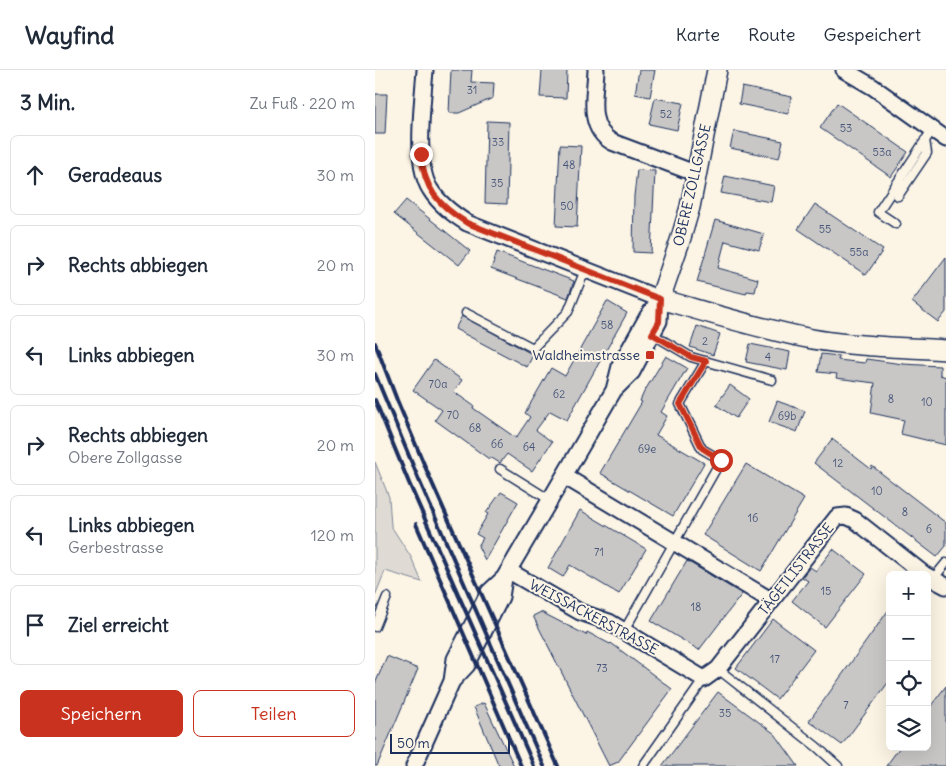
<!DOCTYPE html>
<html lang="de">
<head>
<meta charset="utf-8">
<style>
	body { margin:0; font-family:Delius,sans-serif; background:#f6f6f7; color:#1f2937 }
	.controls { position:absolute; right:15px; bottom:15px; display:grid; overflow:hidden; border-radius:8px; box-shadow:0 5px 20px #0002 }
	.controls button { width:45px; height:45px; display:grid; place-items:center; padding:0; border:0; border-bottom:1px solid #e0e1e3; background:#fff; color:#1f2937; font:25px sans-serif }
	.scale { position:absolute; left:15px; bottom:12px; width:120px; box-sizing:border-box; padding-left:5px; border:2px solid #1b2f5e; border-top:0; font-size:14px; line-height:18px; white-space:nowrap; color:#1b2f5e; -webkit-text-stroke:4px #fcf5e5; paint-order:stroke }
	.stop { position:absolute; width:15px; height:15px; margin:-11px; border:4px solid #c8321e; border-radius:50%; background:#fff }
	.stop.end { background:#c8321e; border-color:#fff; box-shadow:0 1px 5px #0008 }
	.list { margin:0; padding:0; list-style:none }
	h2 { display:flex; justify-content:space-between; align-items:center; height:65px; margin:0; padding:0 20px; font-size:21px }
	h2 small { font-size:16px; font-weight:400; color:#747a83 }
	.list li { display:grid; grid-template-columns:32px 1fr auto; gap:15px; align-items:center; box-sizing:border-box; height:80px; margin:0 10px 10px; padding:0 10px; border:1px solid #e0e1e3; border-radius:8px }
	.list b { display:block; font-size:19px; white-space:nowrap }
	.list p { margin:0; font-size:16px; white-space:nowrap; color:#747a83 }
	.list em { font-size:16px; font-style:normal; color:#747a83 }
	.actions { display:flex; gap:10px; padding:15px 20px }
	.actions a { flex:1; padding:11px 0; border:1px solid #c8321e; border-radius:8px; text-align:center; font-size:18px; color:#c8321e }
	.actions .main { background:#c8321e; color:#fff }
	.icon { flex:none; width:28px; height:28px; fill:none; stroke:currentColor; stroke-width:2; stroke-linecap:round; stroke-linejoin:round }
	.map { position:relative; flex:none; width:571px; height:696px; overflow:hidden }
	header { display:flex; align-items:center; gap:30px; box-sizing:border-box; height:70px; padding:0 25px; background:#fff; border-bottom:1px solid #e0e1e3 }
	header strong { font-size:24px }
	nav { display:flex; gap:28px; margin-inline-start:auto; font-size:18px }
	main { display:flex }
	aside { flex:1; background:#fff }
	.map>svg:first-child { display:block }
	.green { fill:#dfdbd4; stroke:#7d8599 }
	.building { fill:#c8c7c6; stroke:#1b2f5e }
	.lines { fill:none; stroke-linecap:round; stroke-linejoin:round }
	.service-casing { stroke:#1b2f5e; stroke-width:11 }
	.minor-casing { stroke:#1b2f5e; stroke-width:19 }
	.tertiary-casing { stroke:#1b2f5e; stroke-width:22 }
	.service { stroke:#fcf5e5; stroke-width:8 }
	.minor { stroke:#fcf5e5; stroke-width:15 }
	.tertiary { stroke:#fcf5e5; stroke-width:19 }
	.rail { stroke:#1b2f5e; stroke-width:4 }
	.route { stroke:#c8321e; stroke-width:6 }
	.poi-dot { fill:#c8321e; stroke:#fcf5e5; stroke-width:2 }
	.labels { text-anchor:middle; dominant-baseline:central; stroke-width:4; stroke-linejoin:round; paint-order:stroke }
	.number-label { font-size:11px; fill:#465578 }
	.street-label { font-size:14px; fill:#1b2f5e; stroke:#fcf5e5 }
	.poi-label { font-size:14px; fill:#1b2f5e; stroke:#fcf5e5; text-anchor:end }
</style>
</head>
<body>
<header>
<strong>Wayfind</strong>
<nav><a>Karte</a><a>Route</a><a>Gespeichert</a></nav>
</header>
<main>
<aside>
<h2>3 Min.<small>Zu Fuß · 220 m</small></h2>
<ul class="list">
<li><svg class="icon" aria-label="ahead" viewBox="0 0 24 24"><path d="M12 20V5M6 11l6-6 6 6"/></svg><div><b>Geradeaus</b></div><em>30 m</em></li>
<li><svg class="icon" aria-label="right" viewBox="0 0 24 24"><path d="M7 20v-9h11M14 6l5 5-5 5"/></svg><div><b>Rechts abbiegen</b></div><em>20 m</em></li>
<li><svg class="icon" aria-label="left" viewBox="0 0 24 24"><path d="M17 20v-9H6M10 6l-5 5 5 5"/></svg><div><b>Links abbiegen</b></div><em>30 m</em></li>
<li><svg class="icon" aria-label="right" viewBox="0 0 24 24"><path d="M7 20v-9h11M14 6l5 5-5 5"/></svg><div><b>Rechts abbiegen</b><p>Obere Zollgasse</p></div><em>20 m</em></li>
<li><svg class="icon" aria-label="left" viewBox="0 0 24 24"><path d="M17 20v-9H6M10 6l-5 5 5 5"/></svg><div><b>Links abbiegen</b><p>Gerbestrasse</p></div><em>120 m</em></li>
<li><svg class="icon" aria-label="arrive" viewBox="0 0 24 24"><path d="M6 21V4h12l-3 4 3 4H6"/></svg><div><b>Ziel erreicht</b></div></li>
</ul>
<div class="actions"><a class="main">Speichern</a><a>Teilen</a></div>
</aside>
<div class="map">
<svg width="571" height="696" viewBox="0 0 571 696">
	<rect width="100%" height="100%" fill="#fcf5e5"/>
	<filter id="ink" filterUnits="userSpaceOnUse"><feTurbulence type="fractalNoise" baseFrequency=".02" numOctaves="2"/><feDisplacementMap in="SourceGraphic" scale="10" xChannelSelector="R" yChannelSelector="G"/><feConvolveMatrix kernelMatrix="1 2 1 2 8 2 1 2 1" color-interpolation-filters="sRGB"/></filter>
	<g filter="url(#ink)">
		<path class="green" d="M0,392L14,427L16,456L36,487L47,512L10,501L0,526Z"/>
		<path class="building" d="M76,0H97L96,12L119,13L118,28L84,43H74Z
			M167,0H192L191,28L165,27Z
			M264,0H280L275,27L260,24Z
			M367,17L417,27L413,44L364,34Z
			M0,24H12L10,64H0Z
			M280,28L308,33L302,60L274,54Z
			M462,33L533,82L516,107L445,58Z
			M112,51L134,52L132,134L110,133Z
			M359,61L408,71L404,88L355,78Z
			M185,75L206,76L202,157L181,156Z
			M262,100L280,101L276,183L258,182L259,126Z
			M350,106L399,116L396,132L346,123Z
			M31,130L95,181L84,195L19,144Z
			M440,134L508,180L491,205L423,159Z
			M340,150L389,164L384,180L350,171L343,198L383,209L380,222L372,221L371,224L322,212Z
			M122,182L199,211L193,228L116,199Z
			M571,187V242L563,252L537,232Z
			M232,231L252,243L192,350L175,341L161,360L177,372L157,401L132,384L125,393L115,387L114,389L60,350L67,340L38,320L59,290L87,310L79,322L99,336L98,338L141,368L155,347L150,343L176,298L190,306Z
			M87,246L155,283H159L152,297L80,259Z
			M322,256L345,264L338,285L315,277Z
			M375,274L415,282L412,300L371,292Z
			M446,284L464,286L463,290L490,293L491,289L528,294L565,296V305L571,307V375L526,364L529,350L496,343L500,313L461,308L462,304L443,302Z
			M291,286L312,298L286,342L292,346L281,365L329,393L298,446L225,403L267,332L265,331L269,322Z
			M355,315L374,329L361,348L341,335Z
			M402,331L430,341L422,362L394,352Z
			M457,369L496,399L497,396L571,453V476L562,487L439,393Z
			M371,394L429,429L386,501L328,465Z
			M126,422L143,432L110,490L103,476L108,468L101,464L113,444L111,443Z
			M205,440L271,479L244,524L195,495L188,507L173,498Z
			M458,479L491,504L450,557L417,531L433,511L427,507L435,497L441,501Z
			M312,491L367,524L324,580L276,551Z
			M515,538V610L467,675L434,651Z
			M166,542L211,565L212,562L235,574L236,573L297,619L243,692L234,696L158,546Z
			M398,549L439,580L402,629L361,598Z
			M12,586L43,599L2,696H0V614Z
			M571,616V696H511L525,677H552V641Z
			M343,622L400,664L423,696H287Z
			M109,633L139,696H124L99,637Z"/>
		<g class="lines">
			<defs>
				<path id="service" d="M523,126L552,83L550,70
					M521,154L503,142L557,60
					M91,243L158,278L193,242L210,200
					M277,264L316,287L397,310
					M125,399L175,430
					M558,509L571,493
					M0,557L12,527
					M249,561L346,390L327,379L305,334L331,291
					M343,599L442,677L463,696
					M268,696L329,609"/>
				<path id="minor" d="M50,0C48,30 39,95 55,119C64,134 78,144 92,153L285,229
					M221,0C220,25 211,57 237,72L322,104
					M469,0L498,17L571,69
					M239,320L245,296L273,246L285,229
					M189,406L397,531
					M134,501L205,542L234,552L329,609L343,599L462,447L471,446L480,450L550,505
					M552,506L571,516
					M77,611L92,595L126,527L129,508L175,430L239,320L257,302L284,251L285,229
					M39,696L77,611L80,589L114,522L129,508"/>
				<path id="tertiary" d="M342,0L315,137L305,171L285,229C335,243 385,259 437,269C481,277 527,277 571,280"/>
			</defs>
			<use href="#service" class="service-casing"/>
			<use href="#minor" class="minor-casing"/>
			<use href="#tertiary" class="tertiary-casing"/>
			<use href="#service" class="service"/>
			<use href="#minor" class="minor"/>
			<use href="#tertiary" class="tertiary"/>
			<path class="rail" d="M0,273L22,330L54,406L183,696
				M0,304L44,410L169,696
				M0,330L34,413L159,696
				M41,454L146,696"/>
		</g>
	</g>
	<g class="lines" filter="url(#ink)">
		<path class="route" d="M46,84C49,119 63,135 92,153L285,229L284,252L277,264L316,287L331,291L305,334L327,378L346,390"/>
	</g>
	<rect class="poi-dot" x="270" y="280" width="10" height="10" rx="2.5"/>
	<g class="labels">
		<g class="number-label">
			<text x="97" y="20">31</text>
			<text x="291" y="44">52</text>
			<text x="471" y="58">53</text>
			<text x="123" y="72">33</text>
			<text x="507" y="82">53a</text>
			<text x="194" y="95">48</text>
			<text x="122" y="113">35</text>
			<text x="192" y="136">50</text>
			<text x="450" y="159">55</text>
			<text x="484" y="182">55a</text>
			<text x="232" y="255">58</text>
			<text x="330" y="271">2</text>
			<text x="393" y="287">4</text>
			<text x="63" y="314">70a</text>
			<text x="184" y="324">62</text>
			<text x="516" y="329">8</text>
			<text x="552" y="332">10</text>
			<text x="78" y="345">70</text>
			<text x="412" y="346">69b</text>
			<text x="100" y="358">68</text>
			<text x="122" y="374">66</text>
			<text x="154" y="377">64</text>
			<text x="272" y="379">69e</text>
			<text x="463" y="393">12</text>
			<text x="502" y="421">10</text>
			<text x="530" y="442">8</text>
			<text x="378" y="448">16</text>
			<text x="554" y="459">6</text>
			<text x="224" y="482">71</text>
			<text x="451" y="521">15</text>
			<text x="321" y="537">18</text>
			<text x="400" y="589">17</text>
			<text x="227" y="598">73</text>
			<text x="471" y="635">7</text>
			<text x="350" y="643">35</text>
		</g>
		<g class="street-label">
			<text transform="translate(317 115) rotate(-77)">OBERE ZOLLGASSE</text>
			<text transform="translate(421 499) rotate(-52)">TÄGETLISTRASSE</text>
			<text transform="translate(219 547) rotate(28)">WEISSACKERSTRASSE</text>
		</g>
		<g class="poi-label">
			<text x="265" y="285">Waldheimstrasse</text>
		</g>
	</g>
</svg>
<div class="controls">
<button>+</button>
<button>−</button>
<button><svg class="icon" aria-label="locate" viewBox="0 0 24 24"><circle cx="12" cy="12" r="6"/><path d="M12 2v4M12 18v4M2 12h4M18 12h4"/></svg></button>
<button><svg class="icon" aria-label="layers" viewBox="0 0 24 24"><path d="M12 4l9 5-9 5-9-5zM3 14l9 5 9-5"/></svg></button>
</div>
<div class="scale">50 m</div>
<div class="stop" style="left:346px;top:390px"></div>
<div class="stop end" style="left:46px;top:84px"></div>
</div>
</main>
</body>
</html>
